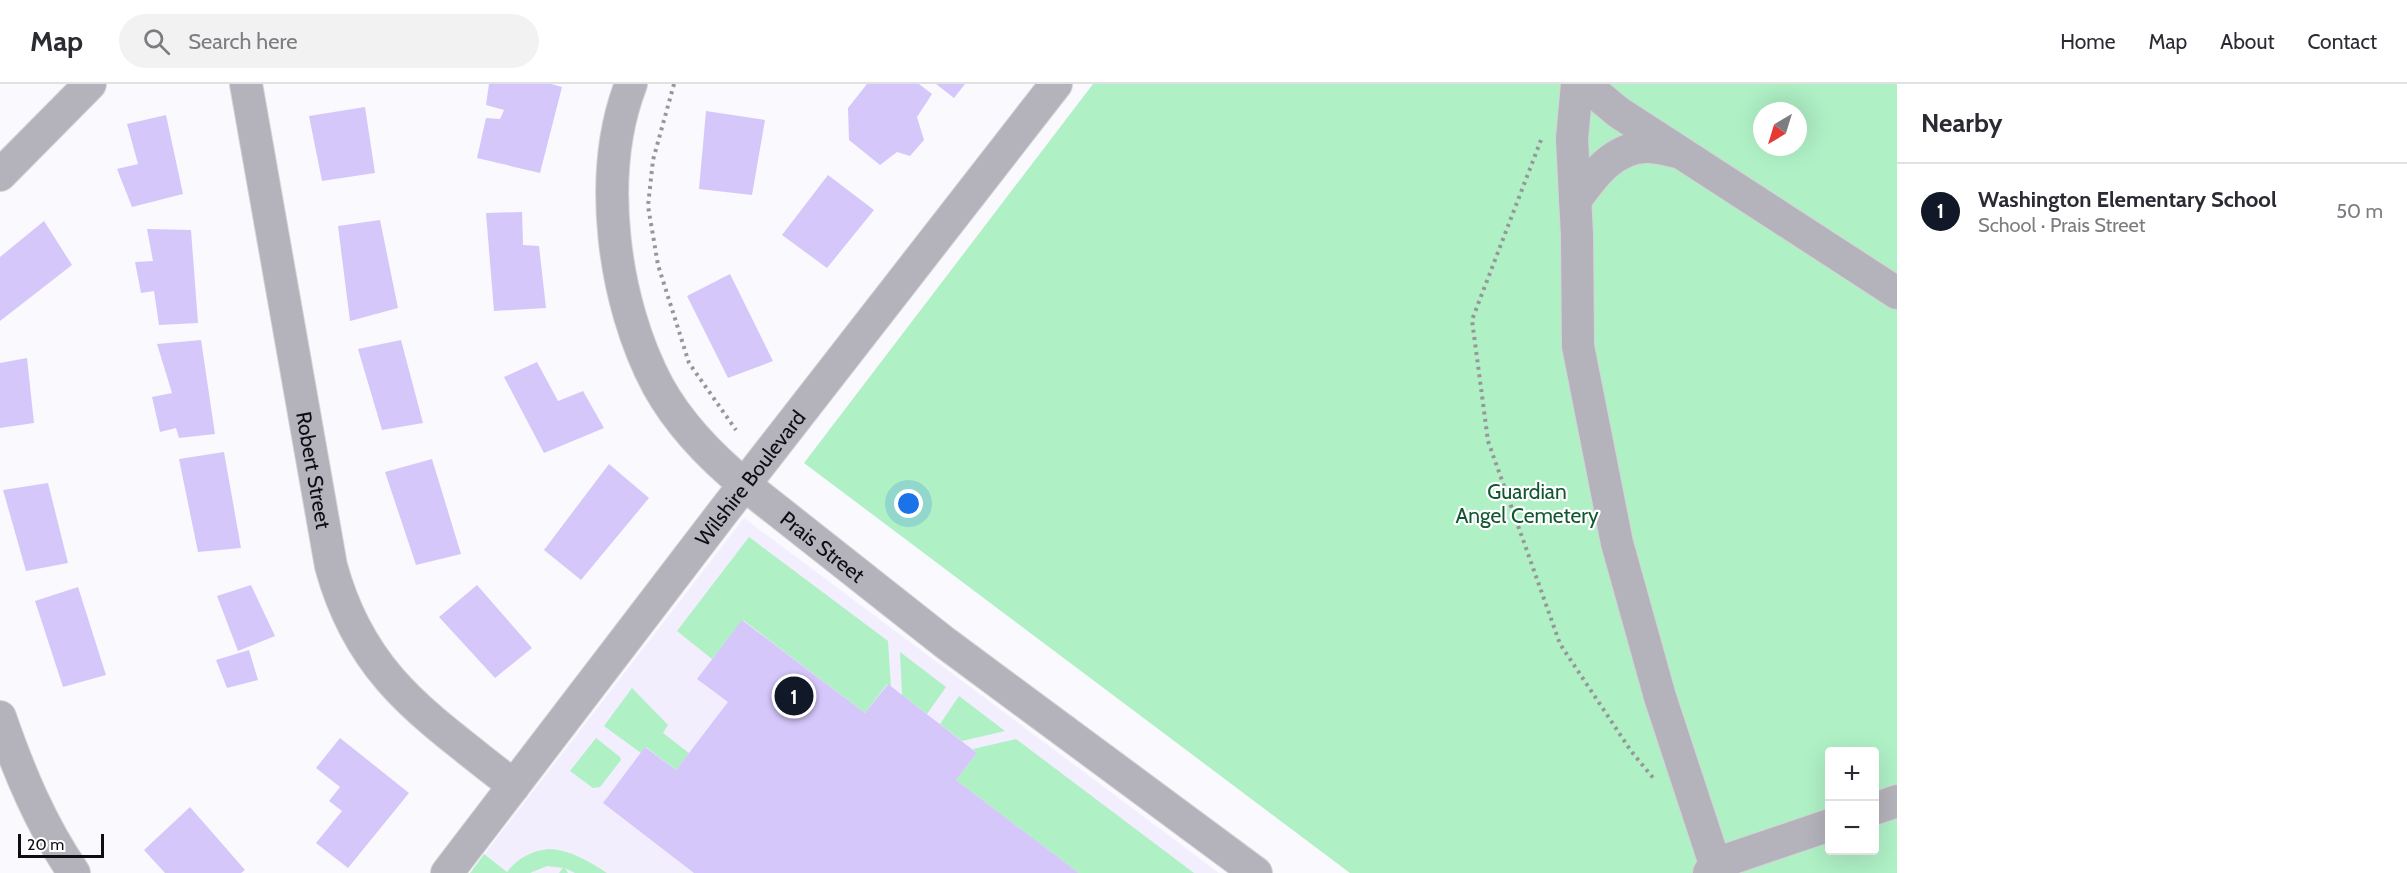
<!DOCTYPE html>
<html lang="en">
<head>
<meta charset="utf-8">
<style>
	body { margin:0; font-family:Cabin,sans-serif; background:#f2f2f3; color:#2b2b33 }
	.controls { position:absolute; right:18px; bottom:18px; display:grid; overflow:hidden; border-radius:6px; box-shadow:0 6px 24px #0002 }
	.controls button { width:54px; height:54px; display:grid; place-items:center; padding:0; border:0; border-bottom:2px solid #e1e1e2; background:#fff; color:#2b2b33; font:30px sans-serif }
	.compass { position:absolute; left:1753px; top:18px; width:54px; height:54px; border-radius:50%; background:#fff; box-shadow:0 6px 24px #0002; rotate:218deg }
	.scale { position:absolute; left:18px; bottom:15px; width:86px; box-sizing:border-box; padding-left:6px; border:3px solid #0f0d13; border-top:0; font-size:16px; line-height:21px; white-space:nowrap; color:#0f0d13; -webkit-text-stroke:4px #fff; paint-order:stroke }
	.you { position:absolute; left:909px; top:420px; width:21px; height:21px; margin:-15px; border:4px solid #fff; border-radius:50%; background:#1a73e8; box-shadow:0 0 0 9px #1a73e833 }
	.badge { display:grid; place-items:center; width:39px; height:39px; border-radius:50%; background:#111827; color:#fff; font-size:20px; font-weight:700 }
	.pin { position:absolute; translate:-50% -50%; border:3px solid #fff; box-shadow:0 2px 6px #0006 }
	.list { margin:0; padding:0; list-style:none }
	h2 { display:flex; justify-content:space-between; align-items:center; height:78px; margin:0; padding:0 24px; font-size:26px }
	h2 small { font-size:20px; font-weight:400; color:#7c7c81 }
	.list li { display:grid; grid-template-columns:39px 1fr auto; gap:18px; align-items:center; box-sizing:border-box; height:96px; padding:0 24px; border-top:2px solid #e1e1e2 }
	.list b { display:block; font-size:22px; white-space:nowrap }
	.list p { margin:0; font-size:20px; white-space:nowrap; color:#7c7c81 }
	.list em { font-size:20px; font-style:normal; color:#7c7c81 }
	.icon { flex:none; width:33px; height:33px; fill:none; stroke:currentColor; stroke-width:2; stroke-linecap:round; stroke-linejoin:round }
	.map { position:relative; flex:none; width:1897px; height:789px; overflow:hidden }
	header { display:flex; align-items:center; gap:36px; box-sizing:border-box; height:84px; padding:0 30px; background:#fff; border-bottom:2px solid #e1e1e2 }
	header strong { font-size:28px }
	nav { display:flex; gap:33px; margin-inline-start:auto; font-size:21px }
	.search { width:420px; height:54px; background:#f2f2f3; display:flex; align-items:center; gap:15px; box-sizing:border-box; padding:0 21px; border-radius:33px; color:#7c7c81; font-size:22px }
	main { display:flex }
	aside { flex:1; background:#fff }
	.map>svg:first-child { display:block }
	.built { fill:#f2eefe }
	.green { fill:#aff0c5; fill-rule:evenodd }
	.building { fill:#d6c7fb }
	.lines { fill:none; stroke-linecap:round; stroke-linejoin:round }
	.minor-casing { stroke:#d4d3d8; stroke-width:34 }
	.path { stroke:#98969b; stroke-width:4; stroke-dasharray:3 4.5; stroke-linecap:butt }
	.minor { stroke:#b4b2ba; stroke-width:32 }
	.labels { text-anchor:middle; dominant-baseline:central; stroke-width:4.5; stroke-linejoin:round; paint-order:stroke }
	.street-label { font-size:21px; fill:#0f0d13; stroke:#fff }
	.park-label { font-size:21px; fill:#125632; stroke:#fff }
</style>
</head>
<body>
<header>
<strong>Map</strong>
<div class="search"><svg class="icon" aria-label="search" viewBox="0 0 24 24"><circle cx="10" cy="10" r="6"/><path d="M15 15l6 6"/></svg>Search here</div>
<nav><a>Home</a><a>Map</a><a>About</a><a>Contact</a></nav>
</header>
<main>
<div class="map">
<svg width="1897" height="789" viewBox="0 0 1897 789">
	<rect width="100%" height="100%" fill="#faf9fd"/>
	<path class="built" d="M744,434L1219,789H470Z"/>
	<path class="green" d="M1093,0H1897V789H1350L804,379ZM1762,27H1798V63H1762ZM1830,668H1874V766H1830Z
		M749,453L888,557L891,603L887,600L865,629L743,536L712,575L677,547Z
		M900,568L946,603L927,630L902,611Z
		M632,604L668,641L663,649L689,669L676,686L646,663L641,669L604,642Z
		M959,612L1005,647L962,657L940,640Z
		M596,654L620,673L621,676L600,703L593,704L570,687Z
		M1016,655L1194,789H1079L956,696L977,669L973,665Z
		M549,765C571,766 588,777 607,789H575L565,784L568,789H559L563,784L547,782L530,789H470L484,770L507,788C518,774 531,767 549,765Z"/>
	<path class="building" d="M489,0H551L562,3L540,89L477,74L486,34L500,35L504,26L486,21Z
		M867,0H919L932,10L917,33L924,56L910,72L897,68L880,81L849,56L848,24Z
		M936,0H965L954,14Z
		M365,23L375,89L322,97L309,32Z
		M706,27L765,36L752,111L699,105Z
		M166,31L183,110L132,123L117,85L138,80L127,40Z
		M828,91L874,126L827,184L782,151Z
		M522,128L523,161L539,162L546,224L494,227L486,129Z
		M380,136L398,224L350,237L338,142Z
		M44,137L72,181L0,237V173Z
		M147,145L191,146L198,239L159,241L154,207L141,209L135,178L153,177Z
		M730,190L773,277L728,294L687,212Z
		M201,256L215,350L179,354L176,344L160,348L152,313L172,309L157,260Z
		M401,256L423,339L382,346L358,265Z
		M27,274L34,339L0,344V279Z
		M537,278L558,317L583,307L604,344L544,369L504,293Z
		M224,368L241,464L198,468L179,375Z
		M432,375L461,470L416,481L385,388Z
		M609,380L649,414L581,496L544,466Z
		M48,399L68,479L26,487L3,406Z
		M251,501L275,552L238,567L217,512Z
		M477,501L532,564L495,594L439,533Z
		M78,503L106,591L63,603L35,517Z
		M742,536L865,629L888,600L977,669L956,696L1079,789H694L603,719L645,663L676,686L728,618L697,595Z
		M249,566L258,596L227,604L216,576Z
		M340,654L409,709L348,784L316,759L342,727L329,717L340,703L316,684Z
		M190,723L245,786L241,789H165L144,766Z"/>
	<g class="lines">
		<defs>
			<g id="minor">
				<path id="s1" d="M246,0L331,482C361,592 425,631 509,698L513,703"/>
				<path id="s2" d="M631,0C596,90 613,218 658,302C679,340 712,374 745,401L944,558L1256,789"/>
				<path d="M1577,0L1572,55L1577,151L1578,262L1617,459L1660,613L1715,780L1709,789"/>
				<path d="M1587,0L1594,8L1618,28L1897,209"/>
				<path d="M0,91L90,0"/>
				<path d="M1575,117C1592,93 1614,62 1648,63C1658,63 1668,66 1677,68"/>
				<path d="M0,633C19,688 41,741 74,789"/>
				<path d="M1874,725L1897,717"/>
				<path d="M1715,780L1830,741"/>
				<path id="s3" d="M447,789L723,428L1056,0"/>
			</g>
		</defs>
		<use href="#minor" class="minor-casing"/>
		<path class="path" d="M674,0L653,76L648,122L658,181L689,279L736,346
			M1541,56L1472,236L1488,357L1560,560L1631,667L1654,695"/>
		<use href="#minor" class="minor"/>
	</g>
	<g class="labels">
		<g class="street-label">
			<text stroke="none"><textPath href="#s1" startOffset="392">Robert Street</textPath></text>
			<text stroke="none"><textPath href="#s3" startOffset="498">Wilshire Boulevard</textPath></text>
			<text stroke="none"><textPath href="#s2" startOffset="543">Prais Street</textPath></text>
		</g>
		<g class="park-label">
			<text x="1527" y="407">Guardian<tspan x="1527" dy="24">Angel Cemetery</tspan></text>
		</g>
	</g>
</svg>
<div class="controls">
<button>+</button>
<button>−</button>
</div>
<svg class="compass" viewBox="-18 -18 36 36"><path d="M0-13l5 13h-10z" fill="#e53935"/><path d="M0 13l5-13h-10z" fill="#7c7c81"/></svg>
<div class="scale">20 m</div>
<div class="you"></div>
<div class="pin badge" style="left:794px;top:612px">1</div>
</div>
<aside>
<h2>Nearby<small></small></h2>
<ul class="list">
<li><span class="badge">1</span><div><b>Washington Elementary School</b><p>School · Prais Street</p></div><em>50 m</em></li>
</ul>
</aside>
</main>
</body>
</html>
